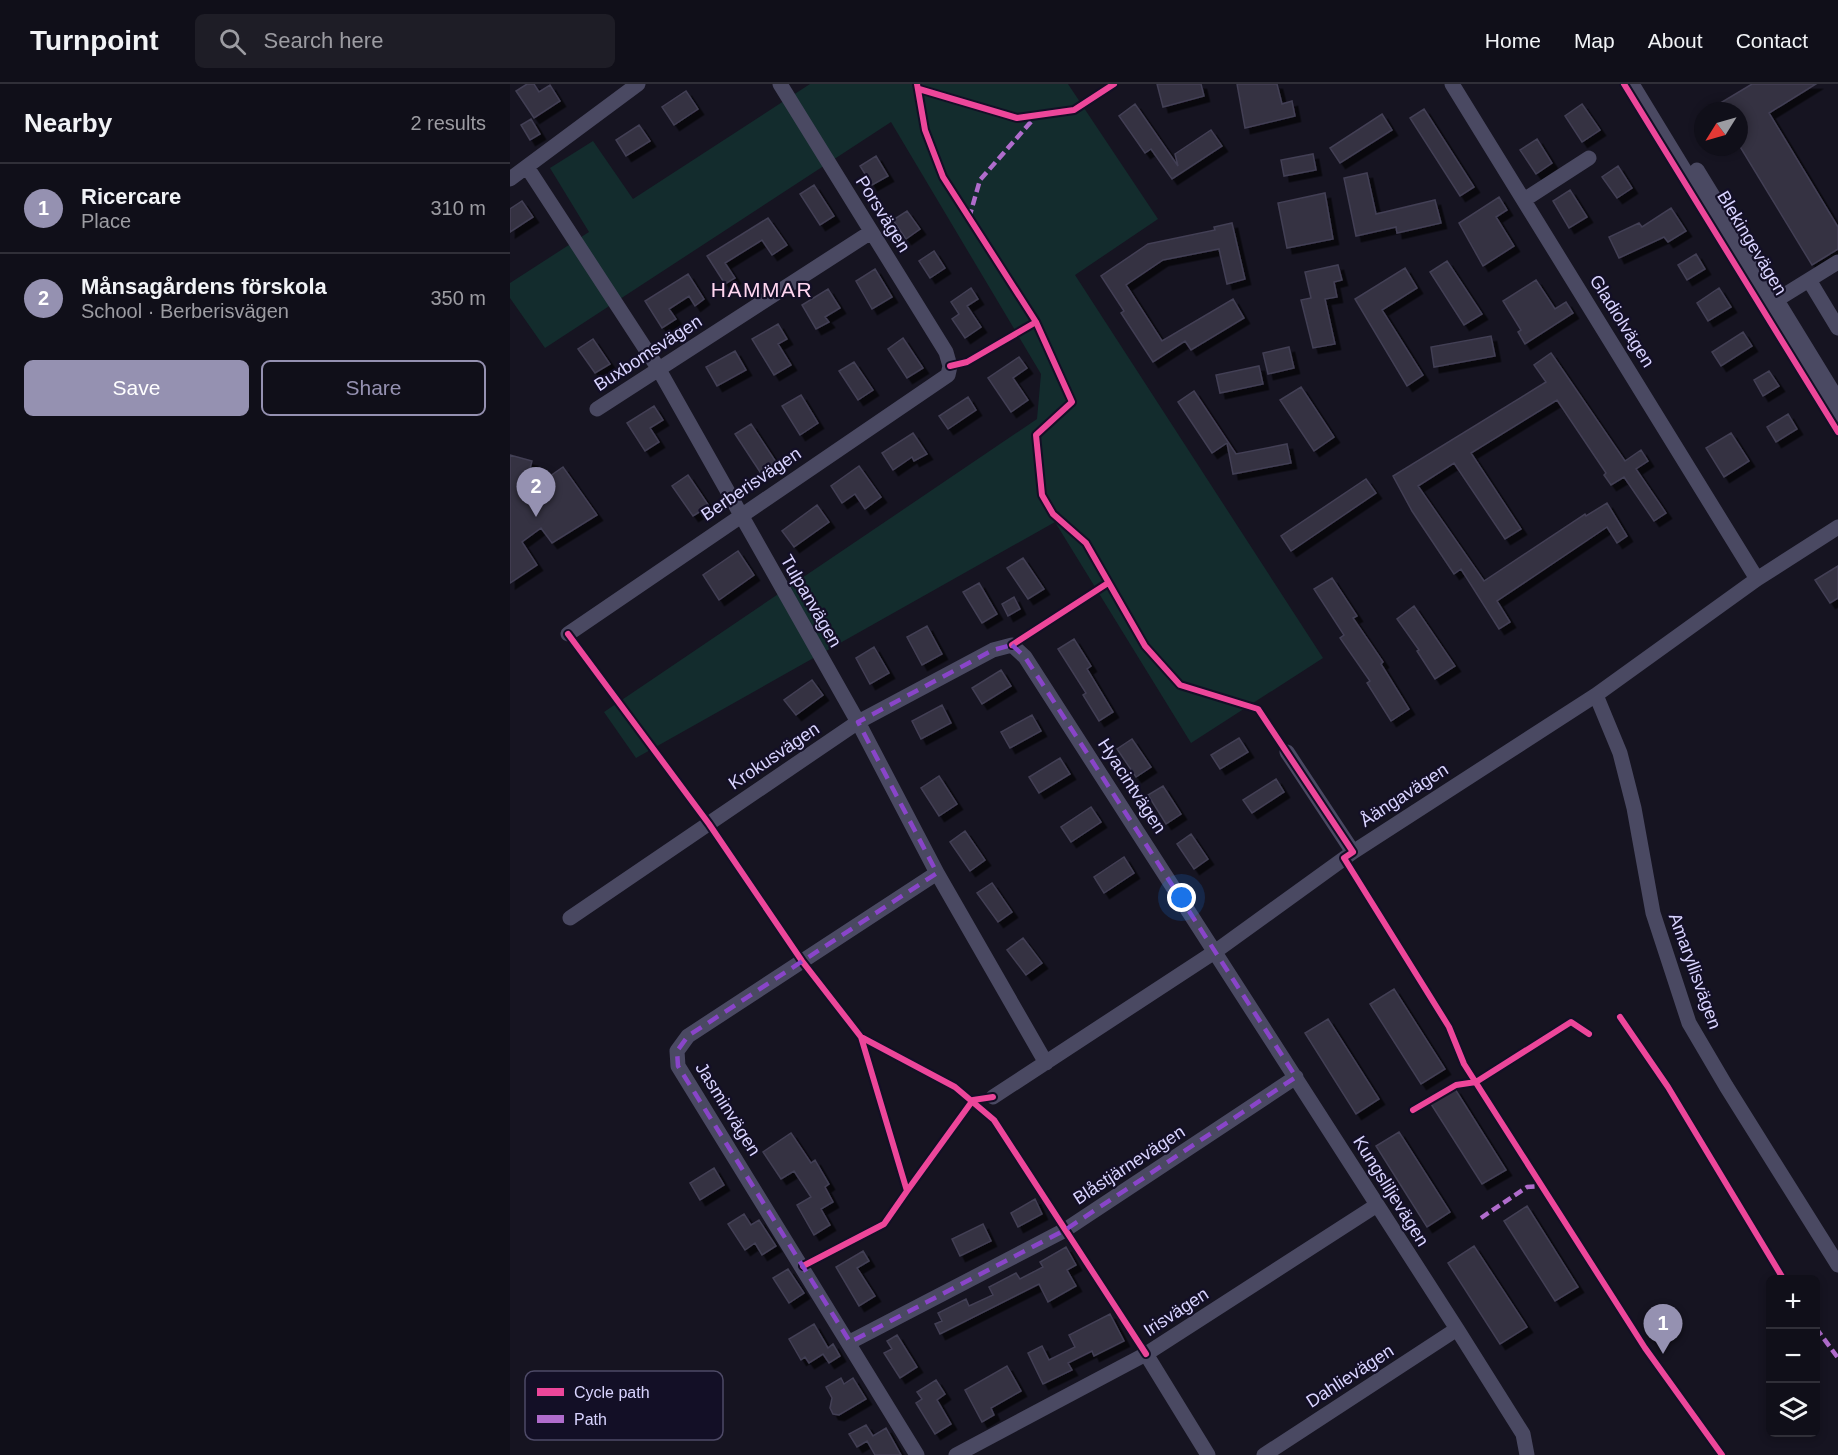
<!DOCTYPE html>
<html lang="en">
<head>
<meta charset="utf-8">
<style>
	body { margin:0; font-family:Arial,sans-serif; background:#1e1d26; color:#f1f3f6 }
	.controls { position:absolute; right:18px; bottom:18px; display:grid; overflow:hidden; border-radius:9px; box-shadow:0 3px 9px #0003 }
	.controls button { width:54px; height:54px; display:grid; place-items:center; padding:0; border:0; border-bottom:2px solid #302f38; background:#100f19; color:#f1f3f6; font:30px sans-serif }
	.compass { position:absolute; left:1184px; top:18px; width:54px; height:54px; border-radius:50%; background:#100f19; box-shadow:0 3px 9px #0003; rotate:233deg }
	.you { position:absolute; left:672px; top:814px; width:21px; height:21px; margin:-15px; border:4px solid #fff; border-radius:50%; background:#1a73e8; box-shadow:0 0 0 9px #1a73e833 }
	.badge { display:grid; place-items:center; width:39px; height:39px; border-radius:50%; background:#9591b1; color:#fff; font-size:20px; font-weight:700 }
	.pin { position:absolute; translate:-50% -50px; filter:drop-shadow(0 2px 3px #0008) }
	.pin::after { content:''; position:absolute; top:32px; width:21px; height:18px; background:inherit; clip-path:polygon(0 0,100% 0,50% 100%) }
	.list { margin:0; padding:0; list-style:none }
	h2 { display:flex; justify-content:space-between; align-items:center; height:78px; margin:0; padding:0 24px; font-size:26px }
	h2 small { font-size:20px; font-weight:400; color:#9c9ca2 }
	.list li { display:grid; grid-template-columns:39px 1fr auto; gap:18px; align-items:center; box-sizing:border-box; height:90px; padding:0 24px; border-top:2px solid #302f38 }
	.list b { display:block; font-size:22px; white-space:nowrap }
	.list p { margin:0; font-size:20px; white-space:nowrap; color:#9c9ca2 }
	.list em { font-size:20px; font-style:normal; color:#9c9ca2 }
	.actions { display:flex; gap:12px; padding:18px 24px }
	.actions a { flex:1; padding:14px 0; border:2px solid #9591b1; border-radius:9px; text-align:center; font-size:21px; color:#9591b1 }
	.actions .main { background:#9591b1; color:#fff }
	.icon { flex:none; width:33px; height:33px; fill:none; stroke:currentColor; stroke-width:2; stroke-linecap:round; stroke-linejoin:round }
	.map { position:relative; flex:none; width:1328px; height:1371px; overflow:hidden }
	header { display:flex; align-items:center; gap:36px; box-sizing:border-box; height:84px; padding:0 30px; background:#100f19; border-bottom:2px solid #302f38 }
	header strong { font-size:28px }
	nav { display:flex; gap:33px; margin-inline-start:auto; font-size:21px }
	.search { width:420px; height:54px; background:#1e1d26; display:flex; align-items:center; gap:15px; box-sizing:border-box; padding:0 21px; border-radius:9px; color:#9c9ca2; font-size:22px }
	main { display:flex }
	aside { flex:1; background:#100f19 }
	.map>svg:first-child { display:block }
	.green { fill:#132c2d }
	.building { fill:#343243; stroke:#433f54; stroke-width:1.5; filter:url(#shadow) }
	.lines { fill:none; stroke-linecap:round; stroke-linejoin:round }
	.minor { stroke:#4a4962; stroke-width:15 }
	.quiet { stroke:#b06ccc; stroke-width:4.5; stroke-dasharray:9 4.5; stroke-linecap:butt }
	.cycleway-casing { stroke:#130f26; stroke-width:10 }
	.cycleway { stroke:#ed469a; stroke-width:6 }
	.marked { fill:none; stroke:#8945c9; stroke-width:4.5; stroke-dasharray:12 8; stroke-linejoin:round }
	.labels { text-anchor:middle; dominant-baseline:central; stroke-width:4.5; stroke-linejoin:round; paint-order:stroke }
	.street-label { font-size:18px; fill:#d9d4ff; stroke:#130f26 }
	.quarter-label { font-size:21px; letter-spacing:1.5px; fill:#ffd6f0; stroke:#130f26 }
	.key { fill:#130f26; stroke:#4e4a67; stroke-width:1.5 }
	.key-label { font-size:16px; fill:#d9d4ff }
</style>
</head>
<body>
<header>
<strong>Turnpoint</strong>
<div class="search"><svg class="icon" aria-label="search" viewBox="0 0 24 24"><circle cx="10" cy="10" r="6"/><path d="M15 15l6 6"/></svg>Search here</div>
<nav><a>Home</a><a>Map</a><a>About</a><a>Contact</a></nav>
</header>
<main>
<aside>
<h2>Nearby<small>2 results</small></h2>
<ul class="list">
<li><span class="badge">1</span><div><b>Ricercare</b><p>Place</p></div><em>310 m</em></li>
<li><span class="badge">2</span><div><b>Månsagårdens förskola</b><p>School · Berberisvägen</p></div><em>350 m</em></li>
</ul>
<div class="actions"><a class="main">Save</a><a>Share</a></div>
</aside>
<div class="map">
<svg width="1328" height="1371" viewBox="0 0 1328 1371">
	<defs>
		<filter id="shadow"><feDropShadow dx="5.5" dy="5.5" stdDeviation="0" flood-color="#0009"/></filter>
	</defs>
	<rect width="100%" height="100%" fill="#161421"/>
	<path class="green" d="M300,0H558L648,135L565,191L813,574L681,659L545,438L126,674L94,628L527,335L531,290L381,38L35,264L0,214V199L79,148L40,84L83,57L123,115Z"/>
	<path class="building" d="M17,0H24L29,8L40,1L50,17L24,34L6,7Z
		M647,0H691L694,12L653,23Z
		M727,0H767L772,20L782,17L785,32L735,44Z
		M1242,0H1306L1259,29L1328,143V165L1302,181L1229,61V27H1197Z
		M176,7L188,25L164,41L152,23Z
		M625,20L668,82L665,70L701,46L712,62L662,95L641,65L635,69L609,32Z
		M1072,20L1090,46L1072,58L1055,32Z
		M914,25L964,103L950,112L900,34Z
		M872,30L882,46L830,79L820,64Z
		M21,35L30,50L20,56L11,41Z
		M129,41L140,57L116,72L106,56Z
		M1027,55L1042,79L1026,90L1010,66Z
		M803,70L806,86L774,92L771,76Z
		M366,72L378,92L362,101L350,82Z
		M1108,82L1122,104L1107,114L1092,93Z
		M857,89L866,130L925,116L931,139L887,149L886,143L846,152L834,94Z
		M304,101L324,132L310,141L290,110Z
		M1060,106L1077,133L1059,144L1043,117Z
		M815,109L823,155L777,164L768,119Z
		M989,113L997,126L986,133L1004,162L973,182L949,139Z
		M12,117L23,133L0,148V125Z
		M1161,124L1176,147L1158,158L1154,153L1109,174L1099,153L1129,139L1132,143Z
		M397,127L410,145L396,155L383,136Z
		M258,134L277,161L262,171L252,156L215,179L225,194L215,200L197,172Z
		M722,139L735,195L717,200L709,165L653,176L616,201L652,257L723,215L734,234L681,266L675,257L643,278L611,229L614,227L591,192L638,160L705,146L704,143Z
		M424,167L435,184L420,194L409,177Z
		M1186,170L1195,185L1177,196L1168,181Z
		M937,177L972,230L954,241L920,188Z
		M828,181L832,196L824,198L827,213L815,215L825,260L803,264L791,216L801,214L795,188Z
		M895,184L907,204L872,226L913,291L897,302L845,215Z
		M365,185L382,213L362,225L346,197Z
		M178,190L194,215L185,222L179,212L159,225L166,235L152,244L135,217Z
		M1026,196L1045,225L1056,218L1063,229L1015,260L1008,248L1011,246L993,217Z
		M461,204L468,215L457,222L471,243L455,254L442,235L449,230L441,218Z
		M1209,204L1221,223L1198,237L1187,219Z
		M318,205L330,224L315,233L319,238L306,245L292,221Z
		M268,240L277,255L268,260L281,281L264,291L242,255Z
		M1233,248L1242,262L1211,282L1202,268Z
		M981,252L985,272L924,283L921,263Z
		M393,254L413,284L397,294L378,265Z
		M83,255L100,280L85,289L68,265Z
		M779,263L784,284L758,290L753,269Z
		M225,267L236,286L207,302L196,283Z
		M1041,269L1115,377L1131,366L1138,377L1126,385L1156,429L1144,437L1114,393L1101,401L1094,391L1096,389L1047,316L961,369L1011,445L995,455L944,379L908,402L974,497L1075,430L1076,432L1097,419L1117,452L1107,459L1097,443L987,517L1000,538L989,545L951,485L944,490L902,427L883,392L1036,298L1024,281Z
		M509,273L517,284L503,294L518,316L501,328L478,294Z
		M344,278L363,306L348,316L329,287Z
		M749,282L753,300L710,309L706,291Z
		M1259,287L1269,302L1253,312L1244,296Z
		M791,303L824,353L804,367L770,316Z
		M684,307L726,370L777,360L781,379L723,390L717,359L702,369L668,318Z
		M291,311L308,339L290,351L272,322Z
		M458,313L466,326L438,345L429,332Z
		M144,322L153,336L140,344L149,358L135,367L117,339Z
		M1278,330L1287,345L1266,358L1257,343Z
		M241,340L266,378L250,388L225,350Z
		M403,349L417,370L404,377L402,373L383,386L372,369Z
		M1221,349L1239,377L1214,393L1196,364Z
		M0,371L22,377L13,411L53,383L87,431L42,459L31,444L12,458L27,481L0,499Z
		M349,382L371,413L355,425L345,410L332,419L321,402Z
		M178,391L199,422L183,432L162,402Z
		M856,395L866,409L781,467L771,452Z
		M307,421L319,438L284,463L272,447Z
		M228,467L244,491L209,516L193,491Z
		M513,474L534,505L518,515L497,484Z
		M1328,482V514L1320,519L1305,496Z
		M822,494L847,532L843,534L873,578L871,580L899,625L881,637L857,599L860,597L830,554L834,551L804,505Z
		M469,499L487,530L472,539L453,508Z
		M504,513L510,525L498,532L492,520Z
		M904,522L945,582L925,595L907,567L909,566L887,535Z
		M417,542L432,570L412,581L397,553Z
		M564,555L581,582L577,585L603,628L589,637L573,611L576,609L548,565Z
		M364,563L379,589L360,600L346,574Z
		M491,586L501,602L472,620L462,604Z
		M302,596L313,611L286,631L274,616Z
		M432,621L441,639L411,655L402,637Z
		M522,631L531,647L500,664L491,648Z
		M729,654L738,668L710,685L701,671Z
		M622,655L641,683L626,693L607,665Z
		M550,674L560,690L529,709L519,693Z
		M429,692L447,720L429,732L411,704Z
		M766,695L774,708L742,729L733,716Z
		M653,702L671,730L656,740L638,711Z
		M581,723L591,738L561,758L551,743Z
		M455,747L475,776L460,787L440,758Z
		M681,750L698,775L684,785L667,760Z
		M614,773L624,789L594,809L584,793Z
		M482,799L502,828L488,838L467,809Z
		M513,854L532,879L516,891L497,866Z
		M884,905L935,985L911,1000L860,920Z
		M818,935L869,1015L846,1030L795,949Z
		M945,1005L996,1086L972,1100L921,1020Z
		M889,1048L940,1128L917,1143L866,1062Z
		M281,1049L301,1079L305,1076L319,1100L315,1103L323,1118L311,1125L320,1141L304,1151L287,1121L301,1113L284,1087L271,1095L253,1068Z
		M204,1084L214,1101L190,1116L180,1099Z
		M525,1115L532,1130L508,1143L501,1129Z
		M1017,1122L1068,1203L1045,1217L994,1137Z
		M234,1130L241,1141L249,1136L266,1162L252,1171L245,1159L235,1166L218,1140Z
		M473,1140L481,1157L450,1172L442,1155Z
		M964,1162L1017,1243L990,1260L938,1179Z
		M556,1163L566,1181L557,1186L566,1202L538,1218L529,1200L430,1250L425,1240L432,1237L428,1229L456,1215L459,1222L483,1211L479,1203L506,1189L510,1195L533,1183L530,1178Z
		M353,1167L359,1177L347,1184L365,1212L349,1222L326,1183Z
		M278,1185L294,1209L279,1219L263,1194Z
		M600,1230L614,1257L584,1272L582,1267L558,1279L562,1286L533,1300L518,1269L532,1262L539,1276L565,1263L559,1251Z
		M304,1240L318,1264L323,1260L330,1272L319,1279L313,1270L299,1279L295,1273L291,1276L279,1255Z
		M387,1251L407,1283L390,1294L374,1269L382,1265L377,1257Z
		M497,1282L511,1307L481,1324L484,1331L472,1338L455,1306Z
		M331,1294L334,1300L343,1294L356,1315L329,1331L323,1330L320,1324L322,1314L316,1303Z
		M426,1296L435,1310L427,1316L441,1340L425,1350L406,1319L412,1315L407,1308Z
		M356,1341L363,1352L376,1344L391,1371H365L357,1357L347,1363L339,1350Z"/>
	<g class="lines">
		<path class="minor" d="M942,0L1247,495
			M1122,0L1328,338
			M17,83L148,284L348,638L427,789L536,979
			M1187,86L1328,316
			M0,95L128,0
			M1014,116L1079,74
			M1299,196L1328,244
			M1260,220L1328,178
			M87,325L361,148
			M58,550L438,291L440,282L436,268L270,0
			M1086,611L1110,669L1124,724L1143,829L1179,939L1216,1002L1328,1181
			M777,668L843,768
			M60,834L348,638L483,566L502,561L515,573L947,1245L1013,1350L1017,1371
			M483,1013L706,867L843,768L1086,611L1247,495L1328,443
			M340,1258L555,1146L786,993
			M636,1270L698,1371
			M407,1371L168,982L167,967L178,952L427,789
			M446,1371L636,1270L867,1121
			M754,1371L947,1245"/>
		<path class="quiet" d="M459,134L470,96L526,32
			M971,1134L1017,1103L1032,1102
			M1306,1244L1328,1274"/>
		<defs>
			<path id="cycleway" d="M407,0L415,46L433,93L526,238L562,318L526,351L532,411L543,430L576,459L635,562L670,601L748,625L843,768L834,774L939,943L954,980L1135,1264L1212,1371
				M1114,0L1328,348
				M409,5L507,34L564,26L604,0
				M440,282L457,278L526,238
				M58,550L199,740L292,877L351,953L445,1003L484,1036L636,1270
				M502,561L598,499
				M1110,933L1158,1003L1274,1196
				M903,1026L946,1001L966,998L1061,938L1079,950
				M397,1107L463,1016L483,1013
				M293,1182L374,1140L397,1107L351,953"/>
		</defs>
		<use href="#cycleway" class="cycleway-casing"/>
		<use href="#cycleway" class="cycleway"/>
	</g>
	<path class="marked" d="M502,561L515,573L786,993L555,1146L340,1258L168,982L167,967L178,952L427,789L348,638L483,566Z"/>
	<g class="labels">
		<g class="street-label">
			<text transform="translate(373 130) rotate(58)">Porsvägen</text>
			<text transform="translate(1242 159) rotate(59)">Blekingevägen</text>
			<text transform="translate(1112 237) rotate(58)">Gladiolvägen</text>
			<text transform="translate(138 269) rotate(-33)">Buxbomsvägen</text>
			<text transform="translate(241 400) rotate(-34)">Berberisvägen</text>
			<text transform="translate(301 517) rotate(60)">Tulpanvägen</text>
			<text transform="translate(264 672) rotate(-34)">Krokusvägen</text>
			<text transform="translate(622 702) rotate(57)">Hyacintvägen</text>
			<text transform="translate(894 711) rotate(-33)">Åängavägen</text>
			<text transform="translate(1185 887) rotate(70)">Amaryllisvägen</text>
			<text transform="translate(218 1025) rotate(58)">Jasminvägen</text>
			<text transform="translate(619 1081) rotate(-33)">Blåstjärnevägen</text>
			<text transform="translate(881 1107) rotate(58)">Kungsliljevägen</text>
			<text transform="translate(666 1228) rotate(-33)">Irisvägen</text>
			<text transform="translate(840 1292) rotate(-33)">Dahlievägen</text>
		</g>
		<g class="quarter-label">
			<text x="252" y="205">HAMMAR</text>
		</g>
	</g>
	<rect x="15" y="1287" width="198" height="69" rx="9" class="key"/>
	<rect x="27" y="1304" width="27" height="8" fill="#ed469a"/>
	<rect x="27" y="1331" width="27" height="8" fill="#b06ccc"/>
	<g class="key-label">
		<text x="64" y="1314">Cycle path</text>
		<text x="64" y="1341">Path</text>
	</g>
</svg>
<div class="controls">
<button>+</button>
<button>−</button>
<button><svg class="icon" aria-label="layers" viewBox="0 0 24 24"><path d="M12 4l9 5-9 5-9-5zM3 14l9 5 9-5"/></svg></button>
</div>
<svg class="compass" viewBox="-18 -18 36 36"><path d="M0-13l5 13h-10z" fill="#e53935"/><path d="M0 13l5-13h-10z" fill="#9c9ca2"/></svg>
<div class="you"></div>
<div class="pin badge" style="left:1153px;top:1270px">1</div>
<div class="pin badge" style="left:26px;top:433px">2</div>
</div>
</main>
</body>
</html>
